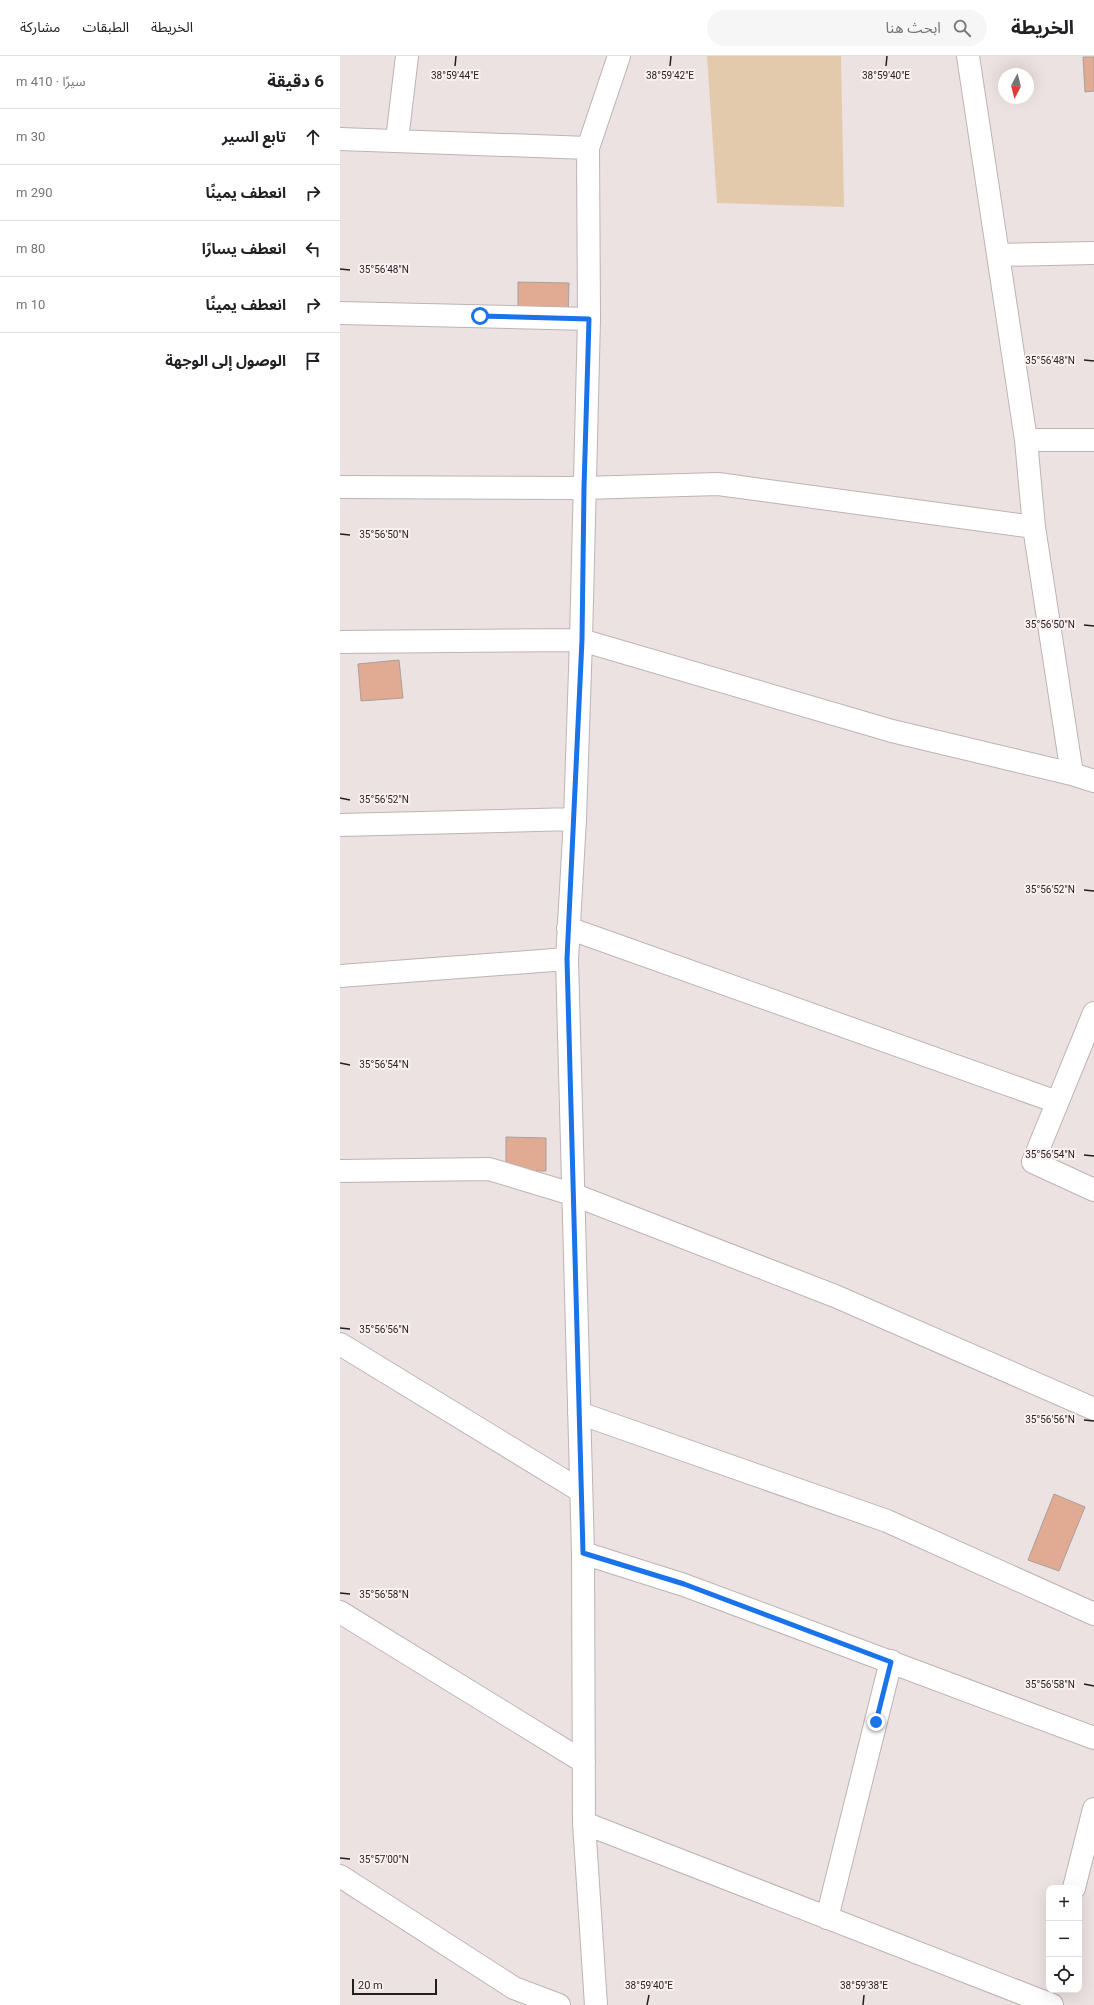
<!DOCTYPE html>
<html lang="ar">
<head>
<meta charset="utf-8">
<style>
	body { margin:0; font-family:Roboto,"Noto Sans Arabic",sans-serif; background:#f6f6f6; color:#202124; direction:rtl }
	.controls { position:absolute; right:12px; bottom:12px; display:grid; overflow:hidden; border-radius:8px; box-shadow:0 4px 16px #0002 }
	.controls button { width:36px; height:36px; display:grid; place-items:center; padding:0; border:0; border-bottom:1px solid #e0e0e0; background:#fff; color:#202124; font:20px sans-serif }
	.compass { position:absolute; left:658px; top:12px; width:36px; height:36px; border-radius:50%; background:#fff; box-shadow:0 4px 16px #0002; rotate:187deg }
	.scale { position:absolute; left:12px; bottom:10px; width:85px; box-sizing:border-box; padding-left:4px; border:2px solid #221f1f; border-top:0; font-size:11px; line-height:14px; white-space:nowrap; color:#221f1f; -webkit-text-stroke:3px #fbf0f0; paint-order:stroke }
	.stop { position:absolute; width:12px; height:12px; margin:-9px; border:3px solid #1a73e8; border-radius:50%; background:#fff }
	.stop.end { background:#1a73e8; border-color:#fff; box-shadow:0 1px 4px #0008 }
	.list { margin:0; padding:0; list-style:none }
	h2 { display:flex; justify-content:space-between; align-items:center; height:52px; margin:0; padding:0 16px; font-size:17px }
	h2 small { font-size:13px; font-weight:400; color:#757577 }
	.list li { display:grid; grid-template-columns:26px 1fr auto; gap:12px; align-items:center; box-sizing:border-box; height:56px; padding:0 16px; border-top:1px solid #e0e0e0 }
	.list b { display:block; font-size:15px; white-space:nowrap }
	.list em { font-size:13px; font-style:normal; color:#757577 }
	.icon { flex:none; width:22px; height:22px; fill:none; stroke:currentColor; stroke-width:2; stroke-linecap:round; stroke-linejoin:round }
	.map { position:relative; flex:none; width:754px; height:1949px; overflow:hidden; direction:ltr }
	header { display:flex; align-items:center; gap:24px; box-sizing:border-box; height:56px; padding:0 20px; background:#fff; border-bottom:1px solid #e0e0e0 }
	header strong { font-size:19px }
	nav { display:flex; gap:22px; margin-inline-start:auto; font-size:14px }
	.search { width:280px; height:36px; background:#f6f6f6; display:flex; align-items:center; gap:10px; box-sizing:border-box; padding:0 14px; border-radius:22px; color:#757577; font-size:15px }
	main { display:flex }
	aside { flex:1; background:#fff }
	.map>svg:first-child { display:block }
	.green { fill:#e3caad }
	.building { fill:#e1aa92; stroke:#a8a09c }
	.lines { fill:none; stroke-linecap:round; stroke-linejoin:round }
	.minor-casing { stroke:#beb3b3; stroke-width:24 }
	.minor { stroke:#fff; stroke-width:22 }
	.route { stroke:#1a73e8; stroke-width:5 }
	.ticks { fill:none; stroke:#221f1f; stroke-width:1.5 }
	.ticks-label { font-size:10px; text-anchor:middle; fill:#221f1f; stroke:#fbf0f0; stroke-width:4; stroke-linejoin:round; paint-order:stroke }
</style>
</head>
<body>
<header>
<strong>الخريطة</strong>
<div class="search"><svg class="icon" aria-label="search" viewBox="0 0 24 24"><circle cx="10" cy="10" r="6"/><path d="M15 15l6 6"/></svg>ابحث هنا</div>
<nav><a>الخريطة</a><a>الطبقات</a><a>مشاركة</a></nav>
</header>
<main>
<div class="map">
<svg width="754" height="1949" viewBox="0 0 754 1949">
	<rect width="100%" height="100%" fill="#ede2e2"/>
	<path class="green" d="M367,0H501L504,151L377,147Z"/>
	<path class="building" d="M743,1H754V35L745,36Z
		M178,226L229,227L228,260L178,258Z
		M59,604L63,642L21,645L18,608Z
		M166,1081L206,1082V1115H166Z
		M714,1438L745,1451L719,1515L688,1504Z"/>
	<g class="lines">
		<defs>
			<path id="minor" d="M628,0L686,384L694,471L732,718
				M0,83L248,92
				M57,84L67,0
				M658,199L754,197
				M0,257L249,263
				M686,384H754
				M0,431L243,432L378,428L694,471
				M0,586L241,584L552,675L732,718L754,725
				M0,769L235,763
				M228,872L717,1046
				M0,920L227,903
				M754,957L693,1106L754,1134
				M0,1115L149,1113L232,1138L495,1240L754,1353
				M0,1288L241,1435
				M239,1357L547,1465L754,1558
				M243,1497L344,1529L754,1682
				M0,1556L244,1706
				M244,1767L712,1949
				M0,1820L174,1932L219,1949
				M734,1832L754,1753
				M487,1862L551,1605
				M256,1949L244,1767L243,1497L227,903L235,763L241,584L249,263L248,92L279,0"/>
		</defs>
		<use href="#minor" class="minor-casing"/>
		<use href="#minor" class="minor"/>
	</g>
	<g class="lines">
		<path class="route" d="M140,260L249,263L244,432L242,584L227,903L243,1497L344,1528L551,1606L536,1666"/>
	</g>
	<path class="ticks" d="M115,10L116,0M330,10L331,0M546,10L547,0M0,213L10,214M744,304L754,305M0,478L10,479M744,569L754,570M0,742L10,744M744,834L754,835M0,1007L10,1009M744,1099L754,1100M0,1272L10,1273M744,1364L754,1365M0,1537L10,1538M744,1628L754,1630M0,1802L10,1803M307,1949L309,1939M523,1949L524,1939"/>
	<g class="ticks-label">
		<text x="115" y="23">38°59'44"E</text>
		<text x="330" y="23">38°59'42"E</text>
		<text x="546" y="23">38°59'40"E</text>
		<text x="44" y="217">35°56'48"N</text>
		<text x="710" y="308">35°56'48"N</text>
		<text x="44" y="482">35°56'50"N</text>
		<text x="710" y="572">35°56'50"N</text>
		<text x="44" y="747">35°56'52"N</text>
		<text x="710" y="837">35°56'52"N</text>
		<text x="44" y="1012">35°56'54"N</text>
		<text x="710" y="1102">35°56'54"N</text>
		<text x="44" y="1277">35°56'56"N</text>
		<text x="710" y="1367">35°56'56"N</text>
		<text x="44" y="1542">35°56'58"N</text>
		<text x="710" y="1632">35°56'58"N</text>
		<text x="44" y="1807">35°57'00"N</text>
		<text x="309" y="1933">38°59'40"E</text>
		<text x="524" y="1933">38°59'38"E</text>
	</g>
</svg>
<div class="controls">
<button>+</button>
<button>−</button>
<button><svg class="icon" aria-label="locate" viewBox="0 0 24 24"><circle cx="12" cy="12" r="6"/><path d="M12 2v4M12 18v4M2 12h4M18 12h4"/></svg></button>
</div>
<svg class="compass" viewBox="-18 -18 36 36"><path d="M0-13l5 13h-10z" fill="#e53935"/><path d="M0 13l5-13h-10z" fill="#757577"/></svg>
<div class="scale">20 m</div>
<div class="stop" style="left:140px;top:260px"></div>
<div class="stop end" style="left:536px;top:1666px"></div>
</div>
<aside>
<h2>6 دقيقة<small>سيرًا · 410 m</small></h2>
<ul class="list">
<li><svg class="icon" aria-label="ahead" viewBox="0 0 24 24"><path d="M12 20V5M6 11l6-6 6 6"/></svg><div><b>تابع السير</b></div><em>30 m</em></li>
<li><svg class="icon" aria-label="right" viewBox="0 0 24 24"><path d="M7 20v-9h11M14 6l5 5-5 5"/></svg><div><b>انعطف يمينًا</b></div><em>290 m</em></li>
<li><svg class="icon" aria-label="left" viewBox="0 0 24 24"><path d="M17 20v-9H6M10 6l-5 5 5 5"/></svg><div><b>انعطف يسارًا</b></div><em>80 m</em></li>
<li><svg class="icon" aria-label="right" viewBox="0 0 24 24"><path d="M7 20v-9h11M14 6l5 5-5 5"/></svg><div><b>انعطف يمينًا</b></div><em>10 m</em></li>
<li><svg class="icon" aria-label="arrive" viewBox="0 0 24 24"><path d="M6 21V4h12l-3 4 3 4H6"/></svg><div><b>الوصول إلى الوجهة</b></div></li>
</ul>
</aside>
</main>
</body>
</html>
